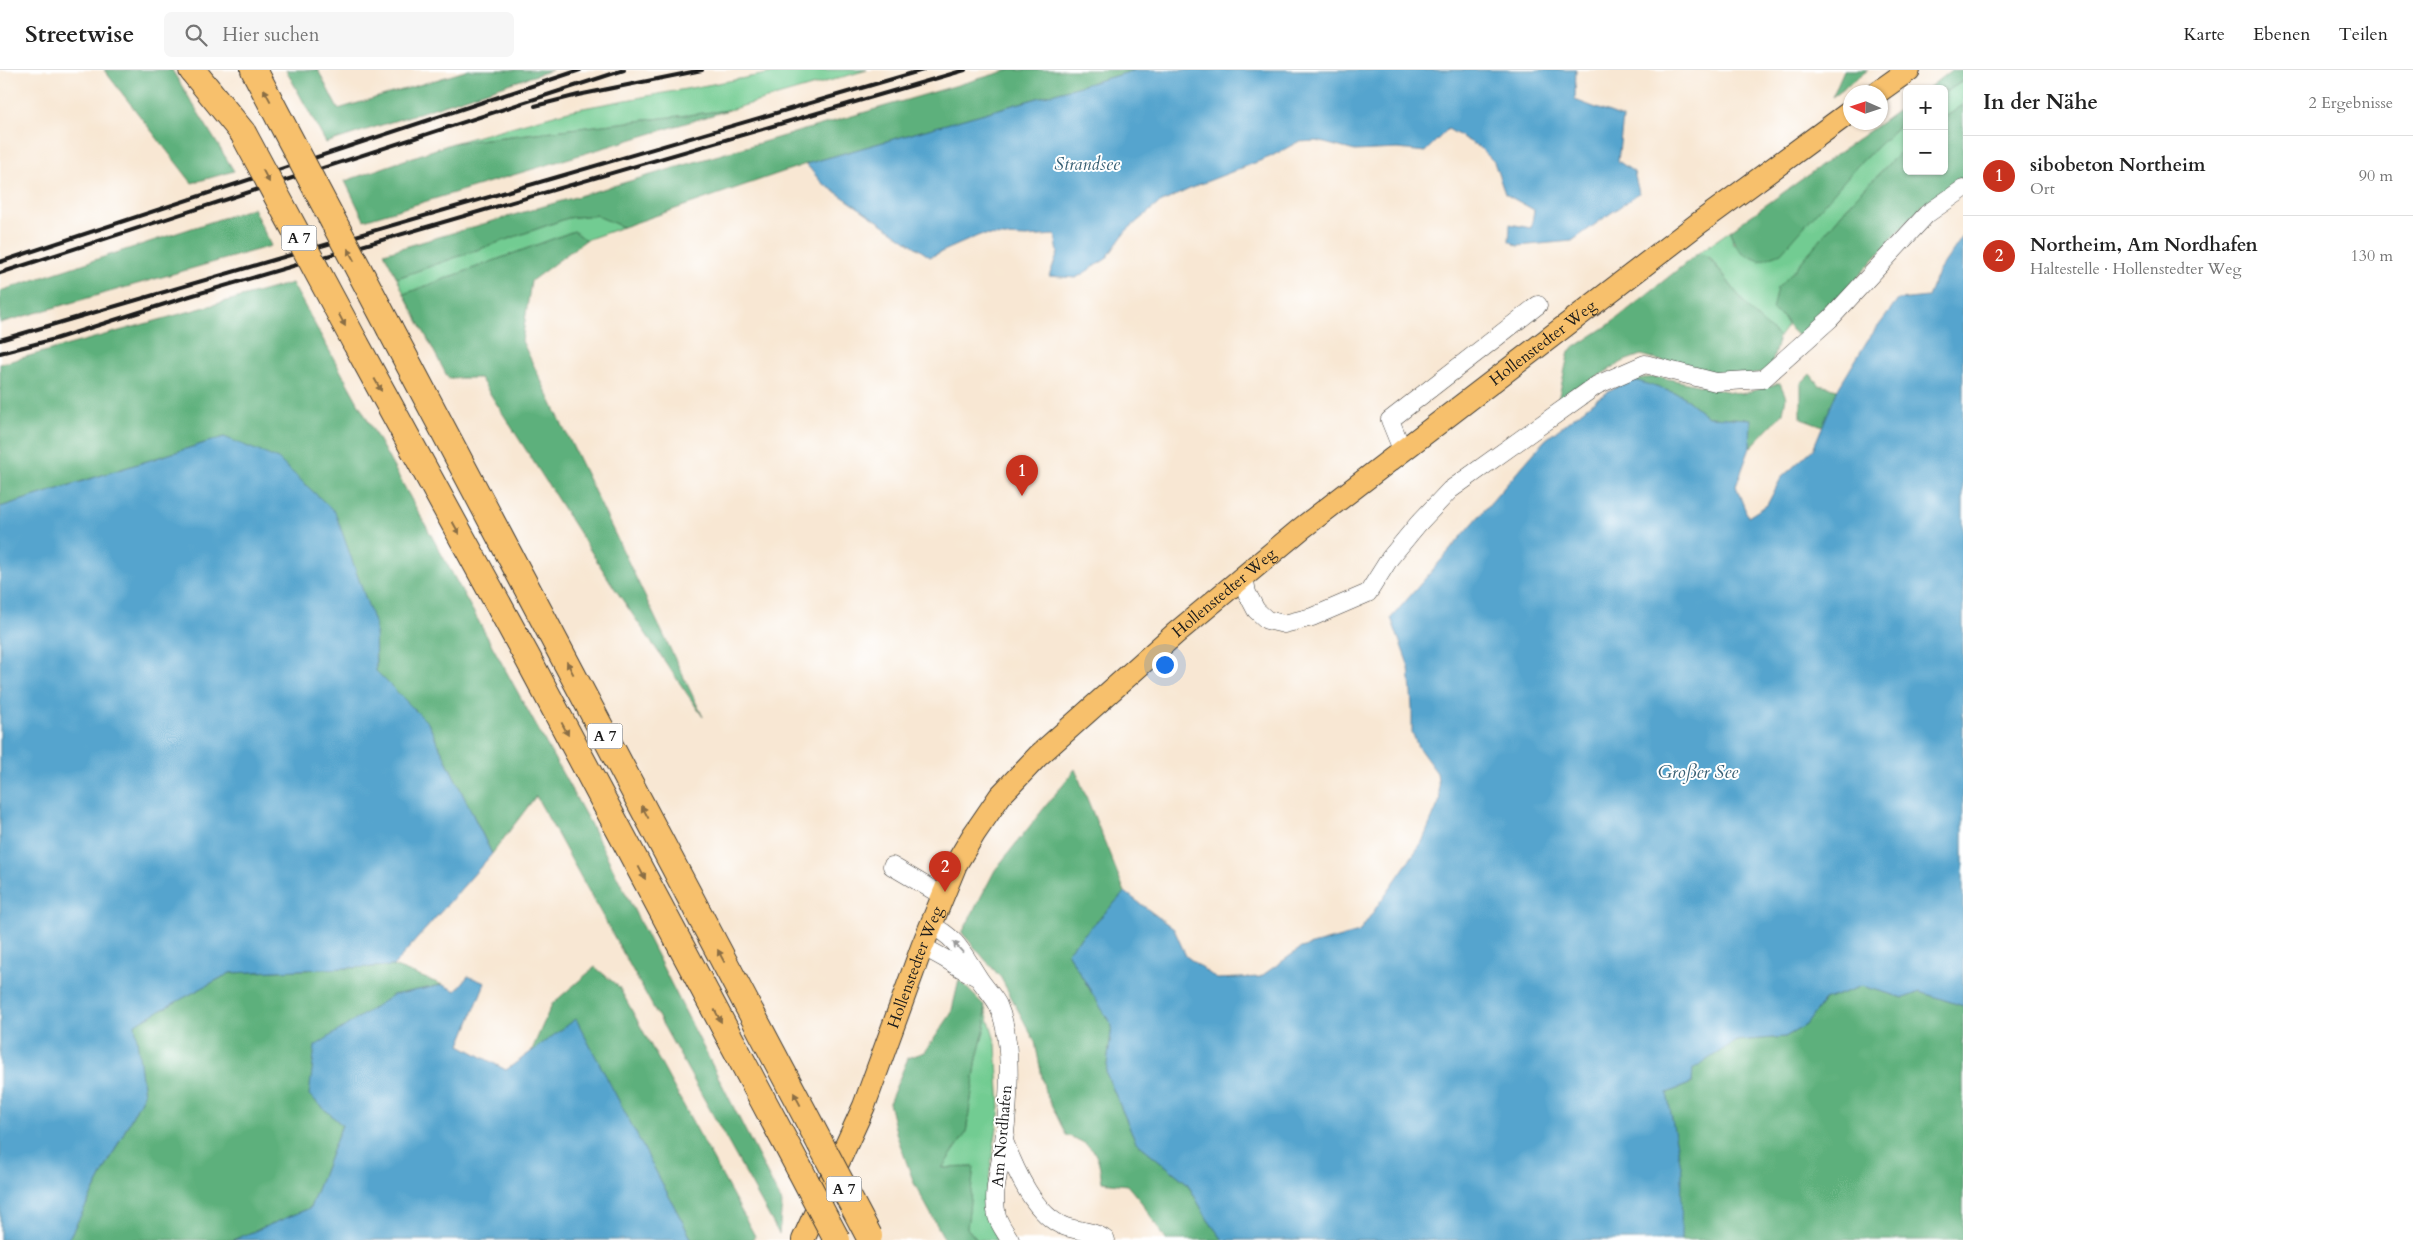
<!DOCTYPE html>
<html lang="de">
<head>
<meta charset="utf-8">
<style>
	body { margin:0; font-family:Cardo,serif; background:#f6f6f6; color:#222 }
	.controls { position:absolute; right:15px; top:15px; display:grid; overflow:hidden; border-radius:8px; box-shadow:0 1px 4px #0004 }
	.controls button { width:45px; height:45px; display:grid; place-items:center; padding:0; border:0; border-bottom:1px solid #e0e0e0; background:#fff; color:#222; font:25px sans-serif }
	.compass { position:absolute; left:1843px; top:15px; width:45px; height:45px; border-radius:50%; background:#fff; box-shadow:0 1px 4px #0004; rotate:273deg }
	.you { position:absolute; left:1164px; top:594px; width:18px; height:18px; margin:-12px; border:4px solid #fff; border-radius:50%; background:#1a73e8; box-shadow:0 0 0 8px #1a73e833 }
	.badge { display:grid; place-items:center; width:32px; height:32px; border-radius:50%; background:#c8321e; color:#fff; font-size:16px; font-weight:700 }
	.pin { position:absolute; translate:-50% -41px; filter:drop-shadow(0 1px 2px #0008) }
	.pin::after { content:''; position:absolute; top:26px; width:18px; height:15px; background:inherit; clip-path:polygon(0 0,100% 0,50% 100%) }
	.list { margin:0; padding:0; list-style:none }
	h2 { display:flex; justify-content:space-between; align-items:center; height:65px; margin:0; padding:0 20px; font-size:21px }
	h2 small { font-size:16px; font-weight:400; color:#767676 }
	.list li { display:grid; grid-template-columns:32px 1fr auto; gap:15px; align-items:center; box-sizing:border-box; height:80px; padding:0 20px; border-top:1px solid #e0e0e0 }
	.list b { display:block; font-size:19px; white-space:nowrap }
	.list p { margin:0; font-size:16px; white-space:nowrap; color:#767676 }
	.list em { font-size:16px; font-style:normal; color:#767676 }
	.icon { flex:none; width:28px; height:28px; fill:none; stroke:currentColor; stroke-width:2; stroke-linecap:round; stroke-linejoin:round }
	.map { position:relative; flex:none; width:1963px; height:1170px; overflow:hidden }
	header { display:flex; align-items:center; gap:30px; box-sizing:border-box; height:70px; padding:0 25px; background:#fff; border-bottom:1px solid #e0e0e0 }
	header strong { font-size:24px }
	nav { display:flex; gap:28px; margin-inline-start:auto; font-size:18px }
	.search { width:350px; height:45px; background:#f6f6f6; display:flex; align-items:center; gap:12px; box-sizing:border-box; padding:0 18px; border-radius:8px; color:#767676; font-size:19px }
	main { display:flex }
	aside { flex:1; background:#fff }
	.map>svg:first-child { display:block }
	.green { fill:#72cc92; stroke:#477457 }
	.forest { fill:#5db07c; stroke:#3c664c }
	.water { fill:#54a4ce; stroke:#386075 }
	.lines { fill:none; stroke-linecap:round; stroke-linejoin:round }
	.minor-casing { stroke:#3d3a37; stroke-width:19 }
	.major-casing { stroke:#3d3a37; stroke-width:24 }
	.highway-casing { stroke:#3d3a37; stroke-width:28 }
	.minor { stroke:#fff; stroke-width:18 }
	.major { stroke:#f7c06c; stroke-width:22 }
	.highway { stroke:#f7c06c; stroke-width:26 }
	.rail { stroke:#1c1c1c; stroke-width:4 }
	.highway-bridge-casing { stroke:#3d3a37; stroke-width:28; stroke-linecap:butt }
	.highway-bridge { stroke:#f7c06c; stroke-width:26 }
	.oneway { fill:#8a6e44 }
	.oneway2 { fill:#999 }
	.labels { text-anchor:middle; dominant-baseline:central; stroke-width:4; stroke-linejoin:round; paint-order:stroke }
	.shield { fill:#fff; stroke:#606060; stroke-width:1 }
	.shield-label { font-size:15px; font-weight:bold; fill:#1c1c1c }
	.street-label { font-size:16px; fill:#1c1c1c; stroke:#fff }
	.water-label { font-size:18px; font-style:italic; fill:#386075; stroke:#fff }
</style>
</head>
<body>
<header>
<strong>Streetwise</strong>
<div class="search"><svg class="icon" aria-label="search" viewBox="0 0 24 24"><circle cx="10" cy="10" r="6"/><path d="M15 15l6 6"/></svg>Hier suchen</div>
<nav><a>Karte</a><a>Ebenen</a><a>Teilen</a></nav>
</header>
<main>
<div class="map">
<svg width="1963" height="1170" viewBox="0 0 1963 1170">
	<rect width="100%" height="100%" fill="#fff"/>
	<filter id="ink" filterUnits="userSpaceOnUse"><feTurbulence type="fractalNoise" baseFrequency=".02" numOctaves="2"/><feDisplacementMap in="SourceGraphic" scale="10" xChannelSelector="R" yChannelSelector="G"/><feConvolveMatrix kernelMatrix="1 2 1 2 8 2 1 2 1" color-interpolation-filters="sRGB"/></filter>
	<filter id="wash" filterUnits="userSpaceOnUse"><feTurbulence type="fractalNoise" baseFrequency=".0096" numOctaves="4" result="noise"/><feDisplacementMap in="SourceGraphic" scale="20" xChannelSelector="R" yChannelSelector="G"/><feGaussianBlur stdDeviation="1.12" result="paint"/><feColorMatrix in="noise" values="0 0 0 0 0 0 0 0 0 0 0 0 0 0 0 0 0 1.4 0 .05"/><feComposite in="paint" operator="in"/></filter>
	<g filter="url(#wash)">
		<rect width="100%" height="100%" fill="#f8e7d3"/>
		<path class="green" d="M788,0H867L729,40L453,73L572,40Z
			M1963,11V35L1944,48V23Z
			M1907,48V75L1854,129L1792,203L1777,218L1778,243L1785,249L1787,256L1779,267L1754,246L1709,186L1697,184L1731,160L1733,174L1858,95Z
			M595,145L623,157L586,170L574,161L404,224L397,208L568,148Z
			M984,935L996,974L1000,1038L990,1102L987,1139L997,1170H977L967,1158L973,1097L942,1098L966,1063L977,988L986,953Z"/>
		<path class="forest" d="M104,0H172L234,101L192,113Z
			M286,0H318L338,39L469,0H552L326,73Z
			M1009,0H1136L806,94L623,157L595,145L568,148L397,208L384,183Z
			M1844,0H1868L1832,27Z
			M1951,0H1963V11L1944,23V19H1927Z
			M1907,34V48L1858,95L1781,183L1760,191C1742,184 1734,180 1731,160Z
			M1963,35V107L1921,136L1805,267C1796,267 1787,257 1785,248L1772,240L1777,218L1792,203L1854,129L1907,75V101H1944V48Z
			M729,40L364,150L345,111L453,73Z
			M253,138L271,176L0,253V221Z
			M574,161L586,170L531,211L522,271L703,647L613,516L480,308H448L404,224Z
			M1697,184L1708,186L1754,245L1779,267L1770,300L1740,308L1685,298L1641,285L1624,291L1558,330L1569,281L1610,254Z
			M292,213L591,755L782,1133L779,1164L536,726L492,784L428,653L376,601L375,555L224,367L0,437V294Z
			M1810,304L1819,315L1838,319L1823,356L1801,348V313Z
			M1659,307L1741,324L1780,313L1786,327L1783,343L1750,378L1751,349L1708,347L1681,325L1631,309Z
			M1075,699L1125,822L1067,882L1112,956L1106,1003L1136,1072L1187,1113L1208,1150L1223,1170H1166L1142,1133L1127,1115L1102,1112C1098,1083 1096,1076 1066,1065L1045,1022L1035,972L1001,908L962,863L995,800Z
			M393,896L443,915L393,925L309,1025L342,1055L310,1138L233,1170H68L144,1024L134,954L230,903Z
			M595,897L619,917L755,1166L753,1170H692L576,950L531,982L552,934Z
			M959,910L984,935L986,953L977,988L966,1063L942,1098L974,1097L967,1158L977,1170H945L914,1113L897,1066L889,1033L908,988L925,982L951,944Z
			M1862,916L1904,928L1920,922L1963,936V1170H1681L1667,1023L1692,1013V999L1736,971L1785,967L1806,955L1824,930Z"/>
		<path class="water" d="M1136,0H1576L1575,30L1623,48L1618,91L1634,102L1639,123L1572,171L1518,176L1509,171L1510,154L1531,158L1534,140L1505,124L1494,92L1479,77L1448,59L1425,82L1398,79L1355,81L1317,71L1298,72L1270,87L1198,115L1158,134L1126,161L1106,189L1076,208L1049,206L1058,183L1055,165L1026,167L980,165L930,187L821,112L806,94Z
			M1963,166V936L1920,922L1904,928L1862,916L1824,930L1806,955L1785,967L1736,971L1693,999L1692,1013L1667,1023L1682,1102L1681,1170H1223L1208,1150L1187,1113L1136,1072L1106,1003L1112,956L1067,882L1125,822L1174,859L1186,886L1217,909L1260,907L1301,878L1359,862L1422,772L1440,730L1437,703L1418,677L1412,662V637L1409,597L1391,548L1545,370L1598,328L1631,309L1681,325L1708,347L1751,349L1750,378L1736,416L1748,447L1767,435L1781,408L1813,379L1838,319L1867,271L1898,230L1928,227L1938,202Z
			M224,367L278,389L335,442L375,555L376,601L428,653L492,784L393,896L230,903L135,954L144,1024L68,1170H0V437Z
			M468,906L485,913L460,975L506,1000L576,949L692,1170H233L310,1138L342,1055L309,1025L315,976L393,925L443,915L456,921Z"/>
	</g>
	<g filter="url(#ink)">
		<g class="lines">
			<defs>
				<path id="minor" d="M1403,382L1390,350L1538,235
					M1244,506L1247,523L1256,540L1267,550L1284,554L1312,547L1368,523L1390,488L1418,454L1450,420L1597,315L1645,294L1716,312L1763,309L1830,249L1927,144L1963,119
					M892,796L943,826
					M930,855C957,867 963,884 978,907C984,917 993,925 998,935C1014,972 1009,1031 1004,1071C1001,1095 991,1122 997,1146C999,1154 1006,1163 1010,1170
					M922,877C942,885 958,898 977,907
					M1004,1071C1015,1099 1035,1147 1066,1157C1078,1161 1096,1161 1106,1170"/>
				<g id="major">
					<path d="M1878,22L1909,0"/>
					<path id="s1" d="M803,1170L864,1036L922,877L956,794L974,764L1000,726L1038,686L1176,563L1302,458L1699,153L1850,42"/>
				</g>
				<path id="highway" d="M192,0L243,63
					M254,0L280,50
					M390,259L820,1073
					M355,272L526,585L799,1098"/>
			</defs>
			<use href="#minor" class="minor-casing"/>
			<use href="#major" class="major-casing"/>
			<use href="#highway" class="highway-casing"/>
			<use href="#minor" class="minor"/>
			<use href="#major" class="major"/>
			<use href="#highway" class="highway"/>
			<path class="rail" d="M535,36L578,25L702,0
				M0,192L580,0
				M0,203L624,0
				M0,270L923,0
				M0,283L55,269L190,226L965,0"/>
			<defs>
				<path id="highway-bridge" d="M280,50L390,259
					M243,63L355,272
					M820,1073L869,1166
					M799,1098L837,1170"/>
			</defs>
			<use href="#highway-bridge" class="highway-bridge-casing"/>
			<use href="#highway-bridge" class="highway-bridge"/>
		</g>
		<defs><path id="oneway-solid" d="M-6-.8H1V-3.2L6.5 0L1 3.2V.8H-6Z" transform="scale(1.25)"/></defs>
		<g class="oneway">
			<use href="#oneway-solid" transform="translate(267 25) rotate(-118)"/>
			<use href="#oneway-solid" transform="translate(266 106) rotate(62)"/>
			<use href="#oneway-solid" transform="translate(351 185) rotate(-118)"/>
			<use href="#oneway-solid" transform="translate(342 250) rotate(62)"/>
			<use href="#oneway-solid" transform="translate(378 315) rotate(61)"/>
			<use href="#oneway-solid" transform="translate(456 458) rotate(61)"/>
			<use href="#oneway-solid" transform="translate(570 598) rotate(-118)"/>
			<use href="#oneway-solid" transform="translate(565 659) rotate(62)"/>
			<use href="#oneway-solid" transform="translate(645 742) rotate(-118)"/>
			<use href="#oneway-solid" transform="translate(642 803) rotate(62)"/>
			<use href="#oneway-solid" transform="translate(721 886) rotate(-118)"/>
			<use href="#oneway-solid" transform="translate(718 946) rotate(62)"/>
			<use href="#oneway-solid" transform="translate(797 1029) rotate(-118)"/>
		</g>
		<use class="oneway2" href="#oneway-solid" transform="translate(958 877) rotate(-132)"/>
	</g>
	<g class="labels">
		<g class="shield">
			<rect x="281.5" y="155.5" width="35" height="25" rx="4"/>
			<rect x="587.5" y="653.5" width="35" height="25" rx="4"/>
			<rect x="826.5" y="1106.5" width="35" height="25" rx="4"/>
		</g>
		<g class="shield-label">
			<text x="299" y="168">A 7</text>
			<text x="605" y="666">A 7</text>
			<text x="844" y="1119">A 7</text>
		</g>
		<g class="street-label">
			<text stroke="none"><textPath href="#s1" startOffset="1195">Hollenstedter Weg</textPath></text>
			<text stroke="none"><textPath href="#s1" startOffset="790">Hollenstedter Weg</textPath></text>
			<text stroke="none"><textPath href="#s1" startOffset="295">Hollenstedter Weg</textPath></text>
			<text transform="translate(1002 1066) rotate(-85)">Am Nordhafen</text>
		</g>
		<g class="water-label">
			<text x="1087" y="94">Strandsee</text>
			<text x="1698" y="702">Großer See</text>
		</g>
	</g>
</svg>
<div class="controls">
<button>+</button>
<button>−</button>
</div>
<svg class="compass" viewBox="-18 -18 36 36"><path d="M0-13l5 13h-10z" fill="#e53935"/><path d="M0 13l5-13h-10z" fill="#767676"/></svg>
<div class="you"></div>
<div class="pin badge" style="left:1022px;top:426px">1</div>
<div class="pin badge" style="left:945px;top:822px">2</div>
</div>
<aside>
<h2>In der Nähe<small>2 Ergebnisse</small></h2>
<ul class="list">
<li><span class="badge">1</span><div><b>sibobeton Northeim</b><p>Ort</p></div><em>90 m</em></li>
<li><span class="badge">2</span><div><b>Northeim, Am Nordhafen</b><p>Haltestelle · Hollenstedter Weg</p></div><em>130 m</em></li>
</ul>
</aside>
</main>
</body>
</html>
